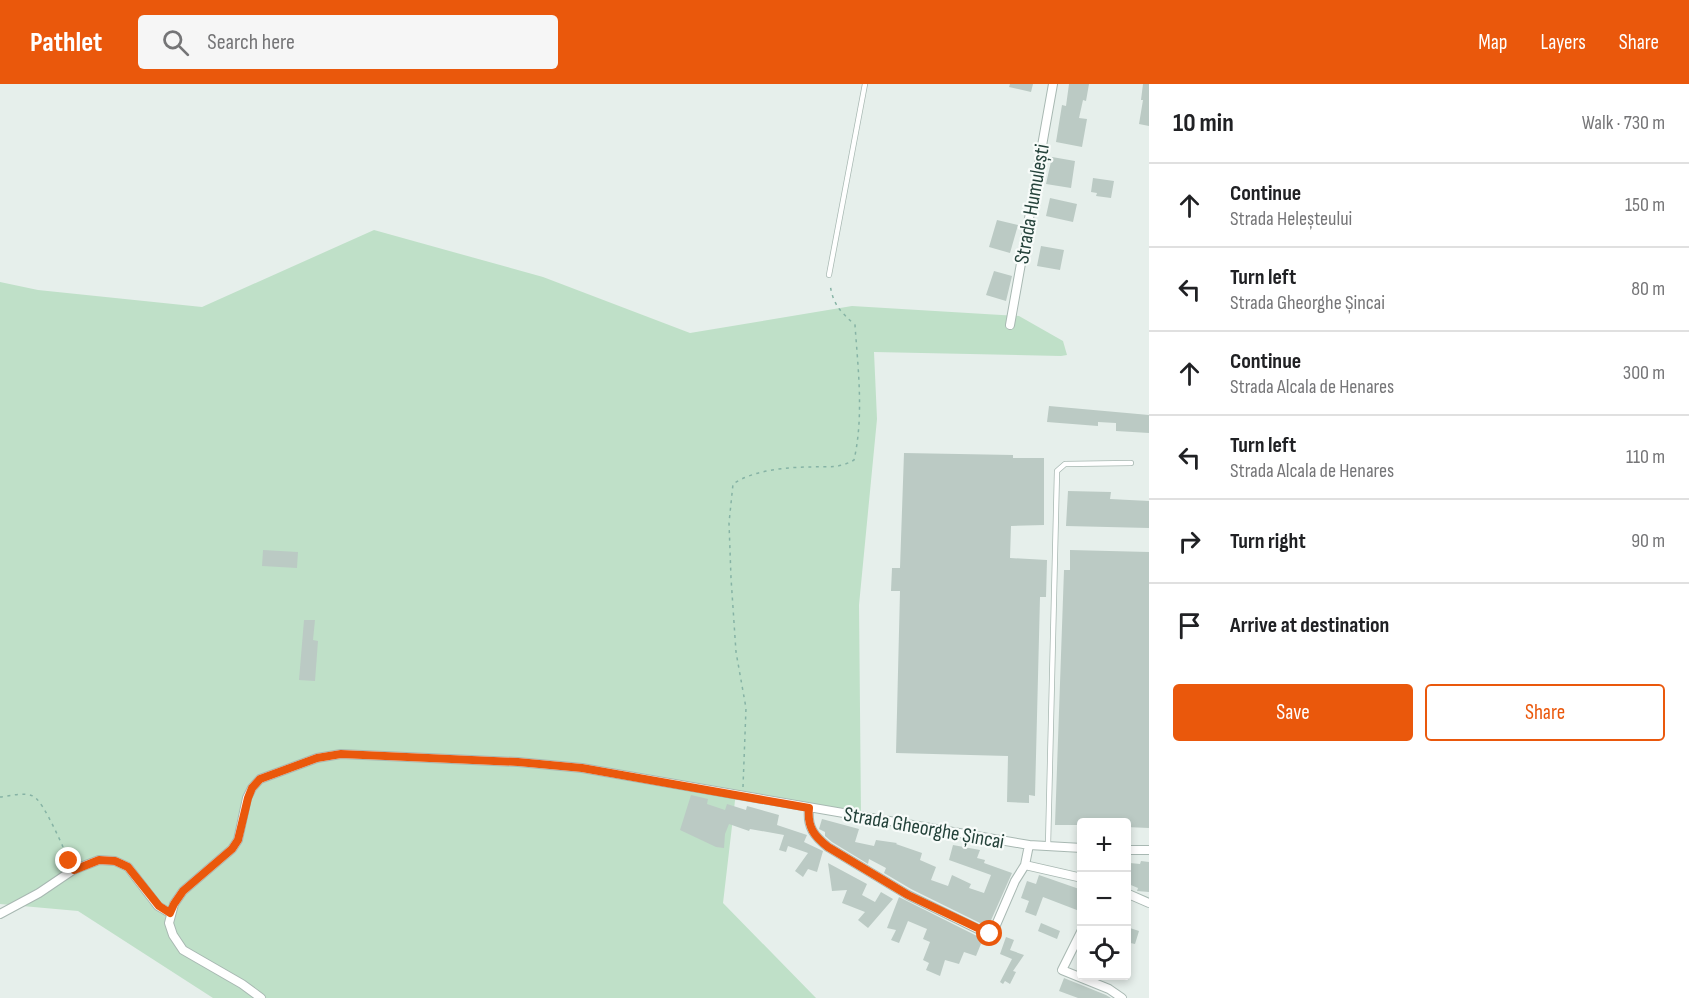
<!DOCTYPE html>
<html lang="en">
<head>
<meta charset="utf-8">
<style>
	body { margin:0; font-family:"Sofia Sans Condensed",sans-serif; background:#f6f6f6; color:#202124 }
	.controls { position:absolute; right:18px; bottom:18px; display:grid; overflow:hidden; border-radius:6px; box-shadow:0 3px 9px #0003 }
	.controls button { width:54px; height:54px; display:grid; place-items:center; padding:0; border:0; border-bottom:2px solid #e0e0e0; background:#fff; color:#202124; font:30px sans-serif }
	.stop { position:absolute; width:18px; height:18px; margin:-14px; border:4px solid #ea580c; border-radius:50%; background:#fff }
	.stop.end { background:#ea580c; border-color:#fff; box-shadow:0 2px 6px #0008 }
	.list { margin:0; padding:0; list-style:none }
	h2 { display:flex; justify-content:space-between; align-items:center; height:78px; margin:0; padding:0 24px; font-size:26px }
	h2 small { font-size:20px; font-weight:400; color:#757577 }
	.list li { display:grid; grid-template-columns:39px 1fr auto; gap:18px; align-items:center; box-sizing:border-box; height:84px; padding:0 24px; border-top:2px solid #e0e0e0 }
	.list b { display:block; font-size:22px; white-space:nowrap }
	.list p { margin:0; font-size:20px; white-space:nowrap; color:#757577 }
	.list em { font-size:20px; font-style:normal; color:#757577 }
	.actions { display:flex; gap:12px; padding:18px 24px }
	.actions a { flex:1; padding:14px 0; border:2px solid #ea580c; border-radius:6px; text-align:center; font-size:21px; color:#ea580c }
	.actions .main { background:#ea580c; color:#fff }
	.icon { flex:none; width:33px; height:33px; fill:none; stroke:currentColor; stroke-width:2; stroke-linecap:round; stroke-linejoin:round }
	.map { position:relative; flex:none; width:1149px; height:914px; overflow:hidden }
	header { display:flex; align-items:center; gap:36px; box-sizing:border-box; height:84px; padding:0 30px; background:#ea580c; color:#fff }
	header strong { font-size:28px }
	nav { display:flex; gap:33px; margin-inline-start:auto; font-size:21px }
	.search { width:420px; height:54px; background:#f6f6f6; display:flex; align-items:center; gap:15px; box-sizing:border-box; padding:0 21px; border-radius:6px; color:#757577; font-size:22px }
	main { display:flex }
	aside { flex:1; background:#fff }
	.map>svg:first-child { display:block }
	.green { fill:#bfe0c8 }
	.building { fill:#bbcac4 }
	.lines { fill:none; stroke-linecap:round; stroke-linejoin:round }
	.service-casing { stroke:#a8b8b2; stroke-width:6 }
	.minor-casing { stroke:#a8b8b2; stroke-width:10 }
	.path { stroke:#86b3a5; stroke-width:1.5; stroke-dasharray:3 4.5; stroke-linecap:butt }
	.service { stroke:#fff; stroke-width:4.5 }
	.minor { stroke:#fff; stroke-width:8 }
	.route { stroke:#ea580c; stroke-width:8 }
	.labels { text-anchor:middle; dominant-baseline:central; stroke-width:4.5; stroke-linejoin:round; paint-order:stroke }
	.street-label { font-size:21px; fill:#24423a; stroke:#f7fbf9 }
</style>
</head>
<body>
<header>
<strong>Pathlet</strong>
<div class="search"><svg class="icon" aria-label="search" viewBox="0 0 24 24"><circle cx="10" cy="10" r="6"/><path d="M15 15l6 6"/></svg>Search here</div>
<nav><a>Map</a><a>Layers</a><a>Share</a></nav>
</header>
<main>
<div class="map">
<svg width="1149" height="914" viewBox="0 0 1149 914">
	<rect width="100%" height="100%" fill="#e6efeb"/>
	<path class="green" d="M374,146L543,193L690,249L852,222L1019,232L1063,257L1067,271L1061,272L874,268L877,335L859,521L861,729L736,708L723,819L816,914H213L78,827L0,820V198L38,206L202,223Z"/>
	<path class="building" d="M1010,0H1033L1031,8L1009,3Z
		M1069,0H1089L1086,17L1083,16L1079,34L1087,35L1082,63L1056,58L1062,21L1066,22Z
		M1143,0H1149V42L1139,40L1143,16H1141Z
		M1052,73L1075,77L1071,104L1046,100Z
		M1093,94L1114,97L1111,114L1096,112L1097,109L1091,108Z
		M1050,114L1077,120L1073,138L1046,132Z
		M997,136L1018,141L1010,169L989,163Z
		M1041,162L1064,166L1060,186L1037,182Z
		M994,187L1012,192L1006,217L986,211Z
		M1049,322L1149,331V349L1116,347V339L1098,338V342L1047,338Z
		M904,369L1013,371V374H1044V441L1011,442L1010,474L1047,476L1046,513H1040L1035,712L1029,711V719L1007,718L1008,672L896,669L900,507H891L892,484H900Z
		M1068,407L1111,408L1110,415L1149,417V444L1066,442Z
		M263,466L298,468L297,484L262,482Z
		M1070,466L1149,468V744L1126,743V738H1082V741H1055L1064,486H1070Z
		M304,536H315L313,556L318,557L315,597L299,596Z
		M691,711L708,715L707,720L725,726L727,720L746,726L747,722L779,731L777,741L807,751L804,758L823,767L817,788L808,785L803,793L795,787L808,769L788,762L786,768L779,766L784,751L750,745L749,747L729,740L725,750L724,764L716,763L680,746Z
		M822,735L859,745L855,758L874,762L876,756L897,759L896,760L922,769L920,776L936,783L931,796L948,802L952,791L971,800L969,804L984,809L991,791L949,776L953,761L980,766L977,774L985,776L984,779L1012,789L988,843L911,805L884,789L886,784L869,775L868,780L832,758L825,752V748L819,745Z
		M1141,777L1149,778V808L1137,807L1138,804L1126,799L1130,779L1140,780Z
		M828,779L867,800L862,811L875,818L881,808L893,815L868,844L858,836L865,828L842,819L847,806L832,807Z
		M1039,791L1082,806V828L1043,813L1036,832L1025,828L1029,817L1021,814L1027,797L1036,800Z
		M899,813L983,855L976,872L964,868L959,880L945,876L940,892L926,886L929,879L923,876L930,858L923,855L927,845L908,837L899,859L891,856L896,846L887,844Z
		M1041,839L1060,847L1057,855L1038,847Z
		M1130,844L1139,847L1135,860L1126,858Z
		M1006,853L1014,856L1010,866L1024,871L1013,887L1016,888L1010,900L1005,897L1003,900L1000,898L1012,875L1000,870Z
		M1064,894L1106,911L1111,914H1078L1059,907Z"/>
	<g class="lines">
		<defs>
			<path id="service" d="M829,191L865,0
				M1048,762L1057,387L1065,380L1131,379"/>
			<path id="minor" d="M1010,241L1053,0
				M809,725C807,743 814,752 828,763L908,811L986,849L990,850L993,848L1015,797L1025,781
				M1029,761L1025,781L1082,794
				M1126,766H1149
				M1126,809L1149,819
				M0,830L39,809L73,786L99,776L115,777L128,783L158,822L170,829
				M1082,846L1062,886L1109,905L1122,914
				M261,914L242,900L183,866L173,851L169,839L174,820L183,807L232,765L238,756L247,714L252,704L260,695L317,674L341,670L518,678L582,684L1029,761L1082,764"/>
		</defs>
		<use href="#service" class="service-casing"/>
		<use href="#minor" class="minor-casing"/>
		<path class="path" d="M743,703L746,624L736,568L731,494L729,439L733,400C753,386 788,383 812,383C830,382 838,385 854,376C864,332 858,285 855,241C840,227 833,221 830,200
			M0,713C10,712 24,708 33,712C44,717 64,766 70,778"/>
		<use href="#service" class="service"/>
		<use href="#minor" class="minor"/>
	</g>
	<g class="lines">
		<path class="route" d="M69,777L74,786L99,776L115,777L128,783L159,822L170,829L174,820L183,807L232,765L238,756L248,714L252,704L260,695L317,674L341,670L518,678L582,684L809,724C807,743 814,752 828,763L908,811L990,850"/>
	</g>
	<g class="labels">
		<g class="street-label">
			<text transform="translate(1032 120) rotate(-80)">Strada Humulești</text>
			<text transform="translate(924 744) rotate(10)">Strada Gheorghe Șincai</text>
		</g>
	</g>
</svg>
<div class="controls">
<button>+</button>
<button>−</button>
<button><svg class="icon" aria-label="locate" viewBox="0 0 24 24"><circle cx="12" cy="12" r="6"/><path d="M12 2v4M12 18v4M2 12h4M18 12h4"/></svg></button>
</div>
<div class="stop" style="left:990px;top:850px"></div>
<div class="stop end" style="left:69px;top:777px"></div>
</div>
<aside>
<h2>10 min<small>Walk · 730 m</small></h2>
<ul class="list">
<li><svg class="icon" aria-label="ahead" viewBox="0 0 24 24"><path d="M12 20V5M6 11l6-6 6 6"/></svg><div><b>Continue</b><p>Strada Heleșteului</p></div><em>150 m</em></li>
<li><svg class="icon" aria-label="left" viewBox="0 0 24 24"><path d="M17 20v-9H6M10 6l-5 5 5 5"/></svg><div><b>Turn left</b><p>Strada Gheorghe Șincai</p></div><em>80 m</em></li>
<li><svg class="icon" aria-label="ahead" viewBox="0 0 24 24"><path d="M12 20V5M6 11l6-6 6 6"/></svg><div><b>Continue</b><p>Strada Alcala de Henares</p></div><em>300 m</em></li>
<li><svg class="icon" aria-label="left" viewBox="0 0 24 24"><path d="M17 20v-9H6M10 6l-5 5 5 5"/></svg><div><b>Turn left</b><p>Strada Alcala de Henares</p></div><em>110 m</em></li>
<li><svg class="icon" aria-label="right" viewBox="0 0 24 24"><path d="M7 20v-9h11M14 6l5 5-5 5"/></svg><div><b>Turn right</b></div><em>90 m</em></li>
<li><svg class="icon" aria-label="arrive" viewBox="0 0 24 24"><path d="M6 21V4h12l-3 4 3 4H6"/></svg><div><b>Arrive at destination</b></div></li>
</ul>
<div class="actions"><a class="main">Save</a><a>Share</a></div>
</aside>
</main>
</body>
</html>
